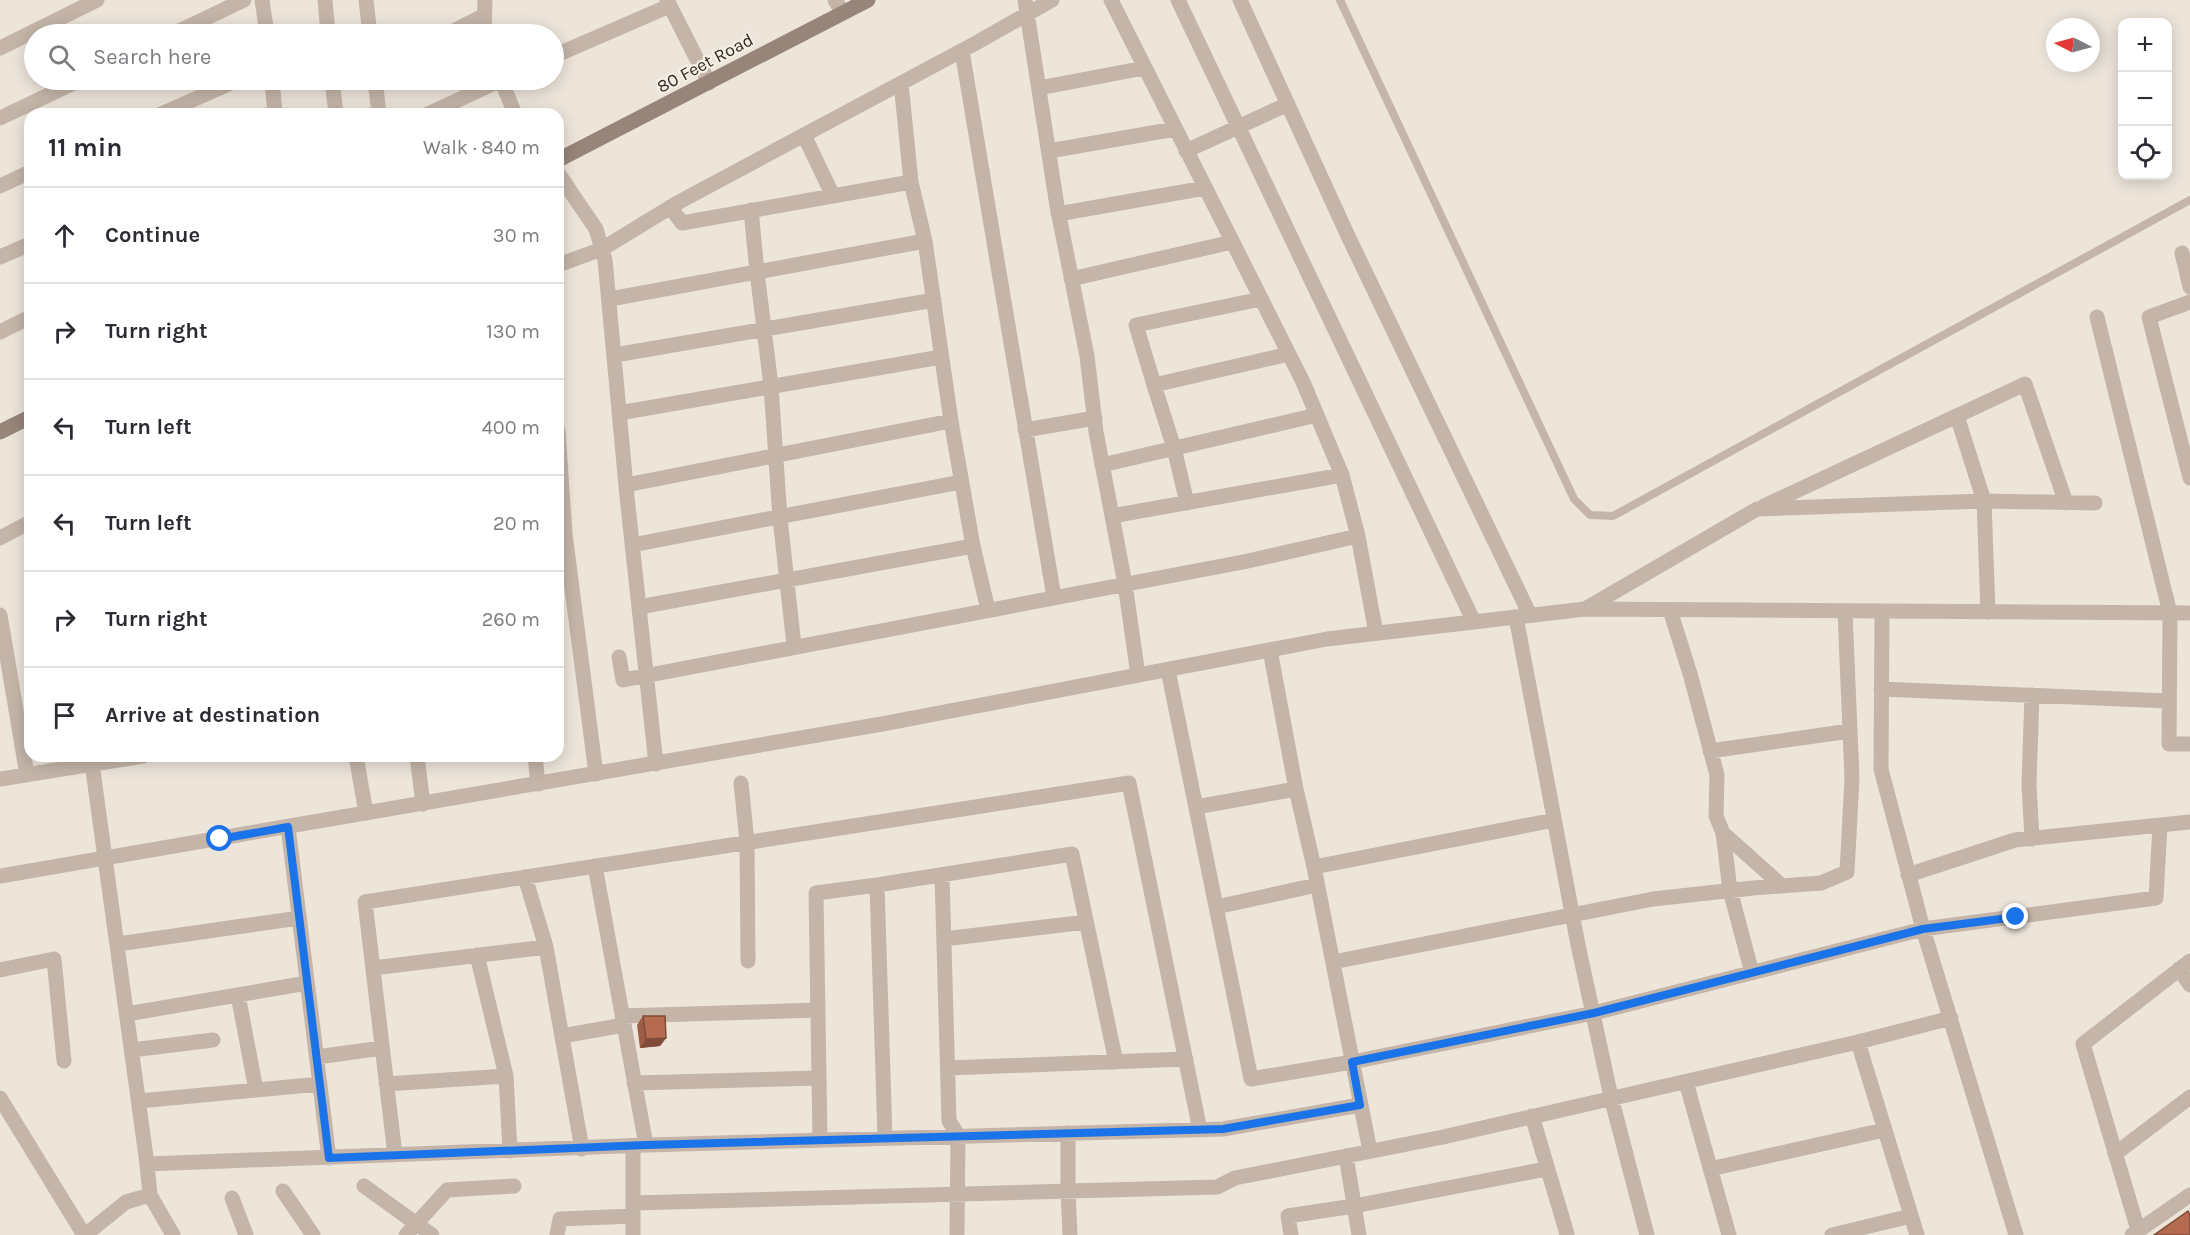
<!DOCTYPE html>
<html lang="en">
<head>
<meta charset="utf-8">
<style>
	body { margin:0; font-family:Karla,sans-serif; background:#f2f2f3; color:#2b2b33 }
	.controls { position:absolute; right:18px; top:18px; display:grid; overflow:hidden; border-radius:12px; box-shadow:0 3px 15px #0003 }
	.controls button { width:54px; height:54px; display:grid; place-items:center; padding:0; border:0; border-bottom:2px solid #e1e1e2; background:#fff; color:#2b2b33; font:30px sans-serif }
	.compass { position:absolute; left:2046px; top:18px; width:54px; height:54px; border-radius:50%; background:#fff; box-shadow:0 3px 15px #0003; rotate:276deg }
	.stop { position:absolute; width:18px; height:18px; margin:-14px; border:4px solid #1a73e8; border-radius:50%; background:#fff }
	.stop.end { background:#1a73e8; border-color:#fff; box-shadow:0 2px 6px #0008 }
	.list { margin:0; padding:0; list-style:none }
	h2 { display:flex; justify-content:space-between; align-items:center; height:78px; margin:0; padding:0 24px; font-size:26px }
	h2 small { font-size:20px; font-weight:400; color:#7c7c81 }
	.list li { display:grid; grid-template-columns:39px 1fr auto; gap:18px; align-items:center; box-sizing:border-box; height:96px; padding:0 24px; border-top:2px solid #e1e1e2 }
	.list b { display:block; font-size:22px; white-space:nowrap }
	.list em { font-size:20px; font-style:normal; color:#7c7c81 }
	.icon { flex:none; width:33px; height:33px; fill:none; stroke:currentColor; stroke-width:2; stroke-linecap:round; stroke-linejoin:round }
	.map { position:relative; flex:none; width:2190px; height:1235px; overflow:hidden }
	.search { position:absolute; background:#fff; box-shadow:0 3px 15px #0003; left:24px; top:24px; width:540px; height:66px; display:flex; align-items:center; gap:15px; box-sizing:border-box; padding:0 21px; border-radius:33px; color:#7c7c81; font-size:22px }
	.panel { position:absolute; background:#fff; box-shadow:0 3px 15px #0003; left:24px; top:108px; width:540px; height:654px; border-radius:18px }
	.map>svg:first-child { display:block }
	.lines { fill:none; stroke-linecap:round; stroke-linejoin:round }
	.service { stroke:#c4b5a8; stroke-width:8 }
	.minor { stroke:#c4b5a8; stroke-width:15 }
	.tertiary { stroke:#c4b5a8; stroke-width:15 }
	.secondary { stroke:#978579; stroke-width:15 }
	.wall { fill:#9c5c45 }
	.shaded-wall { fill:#7f4b38 }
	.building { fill:#b56b50; stroke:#7f4b38; stroke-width:1.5 }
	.route { stroke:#1a73e8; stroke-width:8 }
	.labels { text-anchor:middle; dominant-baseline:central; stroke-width:4.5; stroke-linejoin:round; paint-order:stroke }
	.street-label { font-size:18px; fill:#312a27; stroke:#f6efe5 }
</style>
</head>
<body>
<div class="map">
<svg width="2190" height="1235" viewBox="0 0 2190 1235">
	<rect width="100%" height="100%" fill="#ede5da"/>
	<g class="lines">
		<path class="service" d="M1340,0L1574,499L1590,515L1613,516L2190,200"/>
		<path class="minor" d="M262,0L267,34
			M325,0L328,34
			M366,0L370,34
			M667,0L709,83
			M835,0L843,13
			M1025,0L1057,206L1087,356L1096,432L1125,584L1138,675
			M1111,0L1303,382L1342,475L1358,536L1376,633
			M1178,0L1474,622
			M1240,0L1348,236L1530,615
			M173,34L244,0
			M448,34L483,16
			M484,34L485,0
			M0,48L97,0
			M962,51C993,233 1022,415 1054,597
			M554,56L669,6
			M272,80L275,114
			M332,80L336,114
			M375,80L379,114
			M501,80L515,114
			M901,83L911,182L925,241L951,421L973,546L988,610
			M1039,88L1144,68
			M161,114L238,80
			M428,114L501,80
			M0,118L80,80
			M804,135L833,196
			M1049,151L1175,129
			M1186,151L1288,104
			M558,173L596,229L605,260L627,497L656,764
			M0,186L30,172
			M670,207L682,223L911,182
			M751,210L757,272L771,386L780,518L794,646
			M1058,214L1205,188
			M2182,253L2190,287
			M0,257L30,244
			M558,265L602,249L679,202L976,43L1052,0
			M1071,279L1232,242
			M610,299L925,241
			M1261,299L1136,325L1154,385L1289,354
			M2190,302L2149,317L2190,478
			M2097,317L2170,613L2169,744H2190
			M0,332L30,317
			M615,355L934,300
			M1154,385L1174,448L1187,503
			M619,413L941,357
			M1025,430L1095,418
			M558,431L565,534L596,774
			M1102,465L1317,415
			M626,485L951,421
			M1764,506L2025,384L2066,503
			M1112,516L1342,475
			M0,538L30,522
			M632,545L961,482
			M639,607L973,546
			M1585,609L1757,509L1984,501L1957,416
			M1670,610L1691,677L1717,775L1716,816L1723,833L1781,885
			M1882,612L1881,769L1923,929L2016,1235
			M1988,612L1984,501L2095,503
			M0,615L27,775
			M1516,617L1578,945L1611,1097L1647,1235
			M1270,650L1296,789L1314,867L1370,1151
			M619,657L623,680L1248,561L1358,536
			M1168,670L1251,1079L1352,1062L1594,1013L1923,929L2156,898L2160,825
			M1881,689L2168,701
			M1710,751L1850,731
			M91,756L147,1164L646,1145L1223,1129L1360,1105
			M356,756L366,813
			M417,756L423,804
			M535,756L538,784
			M0,779L143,756
			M741,783L747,842L748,961
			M1196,807L1296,789
			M288,827L329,1158
			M1723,833L1730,890L1752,973
			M2032,839L2029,784L2032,695
			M595,866L646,1145
			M1314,867L1554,820
			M942,875L949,1121L958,1135L957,1235
			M1908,875L2015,840L2190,822
			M525,877L546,947
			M877,885L885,1138
			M1216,907L1317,885
			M944,939L1086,922
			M118,944L299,918
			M477,955L506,1076L510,1151
			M1333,962L1653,899L1753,888L1821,883L1847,872L1852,778L1845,612
			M373,968L546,947L582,1149
			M2179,969L2190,985
			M0,970L54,959L64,1061
			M238,995L256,1090
			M127,1014L307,983
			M622,1016L818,1010
			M562,1036L624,1025
			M1858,1042L1917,1235
			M132,1050L213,1040
			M317,1057L382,1048
			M948,1068L1186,1059
			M1686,1082L1729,1235
			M634,1083L819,1078
			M386,1084L506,1076
			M0,1098L84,1235
			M139,1101L320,1084
			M1532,1116L1567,1234
			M1068,1133V1190L1070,1235
			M820,1140L816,893L877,885L1072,854L1116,1062
			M2115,1154L2190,1097
			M395,1155L365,902L1129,783L1200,1130
			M1346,1156L1359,1235
			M1710,1169L1884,1130
			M364,1186L432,1235
			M283,1191L313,1235
			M150,1195L173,1235
			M232,1198L246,1235
			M633,1203L1217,1187L1235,1178L1443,1137L1858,1042L1951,1018
			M2138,1230L2083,1044L2190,961
			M85,1235L126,1202L150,1195L147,1164
			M406,1235L447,1190L514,1186
			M557,1235L560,1219L633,1216
			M633,1235V1147
			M1291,1235L1288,1216L1354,1206L1546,1169
			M1832,1235L1911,1216
			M2132,1235L2190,1195"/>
		<path class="tertiary" d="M0,876L882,724L1327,639L1585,609L2190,613"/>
		<path class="secondary" d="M558,160L868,0
			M0,432L30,417"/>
	</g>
	<path class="wall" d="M643,1016L666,1038L660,1046L640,1048L637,1025Z"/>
	<path class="shaded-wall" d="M666,1038L660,1046L640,1048L646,1039Z"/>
	<path class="building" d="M643,1016H665L666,1038L646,1039Z
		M2188,1211L2190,1215V1235H2154Z"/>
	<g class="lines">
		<path class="route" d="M220,839L288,827L329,1158L646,1145L1223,1129L1360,1105L1352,1062L1594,1013L1923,929L2016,917"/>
	</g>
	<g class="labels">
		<g class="street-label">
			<text transform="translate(705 63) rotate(-28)">80 Feet Road</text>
		</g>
	</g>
</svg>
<div class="controls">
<button>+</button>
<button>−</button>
<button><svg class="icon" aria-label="locate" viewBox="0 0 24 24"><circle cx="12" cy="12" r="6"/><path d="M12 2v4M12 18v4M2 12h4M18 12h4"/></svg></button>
</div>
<svg class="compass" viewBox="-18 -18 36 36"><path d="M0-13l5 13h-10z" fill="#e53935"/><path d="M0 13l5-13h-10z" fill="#7c7c81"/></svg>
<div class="stop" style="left:220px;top:839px"></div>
<div class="stop end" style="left:2016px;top:917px"></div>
<div class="search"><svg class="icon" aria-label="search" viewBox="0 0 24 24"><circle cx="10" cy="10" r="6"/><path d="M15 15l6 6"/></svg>Search here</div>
<section class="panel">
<h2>11 min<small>Walk · 840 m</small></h2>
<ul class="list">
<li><svg class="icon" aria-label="ahead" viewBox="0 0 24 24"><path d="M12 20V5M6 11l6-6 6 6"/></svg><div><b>Continue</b></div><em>30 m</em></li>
<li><svg class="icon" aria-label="right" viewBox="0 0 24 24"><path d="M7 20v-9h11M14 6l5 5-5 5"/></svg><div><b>Turn right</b></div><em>130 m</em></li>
<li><svg class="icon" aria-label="left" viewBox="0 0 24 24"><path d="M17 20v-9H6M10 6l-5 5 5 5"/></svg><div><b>Turn left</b></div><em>400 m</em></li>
<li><svg class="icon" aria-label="left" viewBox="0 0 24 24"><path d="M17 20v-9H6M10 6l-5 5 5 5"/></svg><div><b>Turn left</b></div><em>20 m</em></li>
<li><svg class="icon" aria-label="right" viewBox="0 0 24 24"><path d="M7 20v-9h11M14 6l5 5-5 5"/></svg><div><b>Turn right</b></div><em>260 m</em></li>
<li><svg class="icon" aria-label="arrive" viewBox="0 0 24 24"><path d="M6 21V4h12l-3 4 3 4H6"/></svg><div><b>Arrive at destination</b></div></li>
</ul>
</section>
</div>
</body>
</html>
